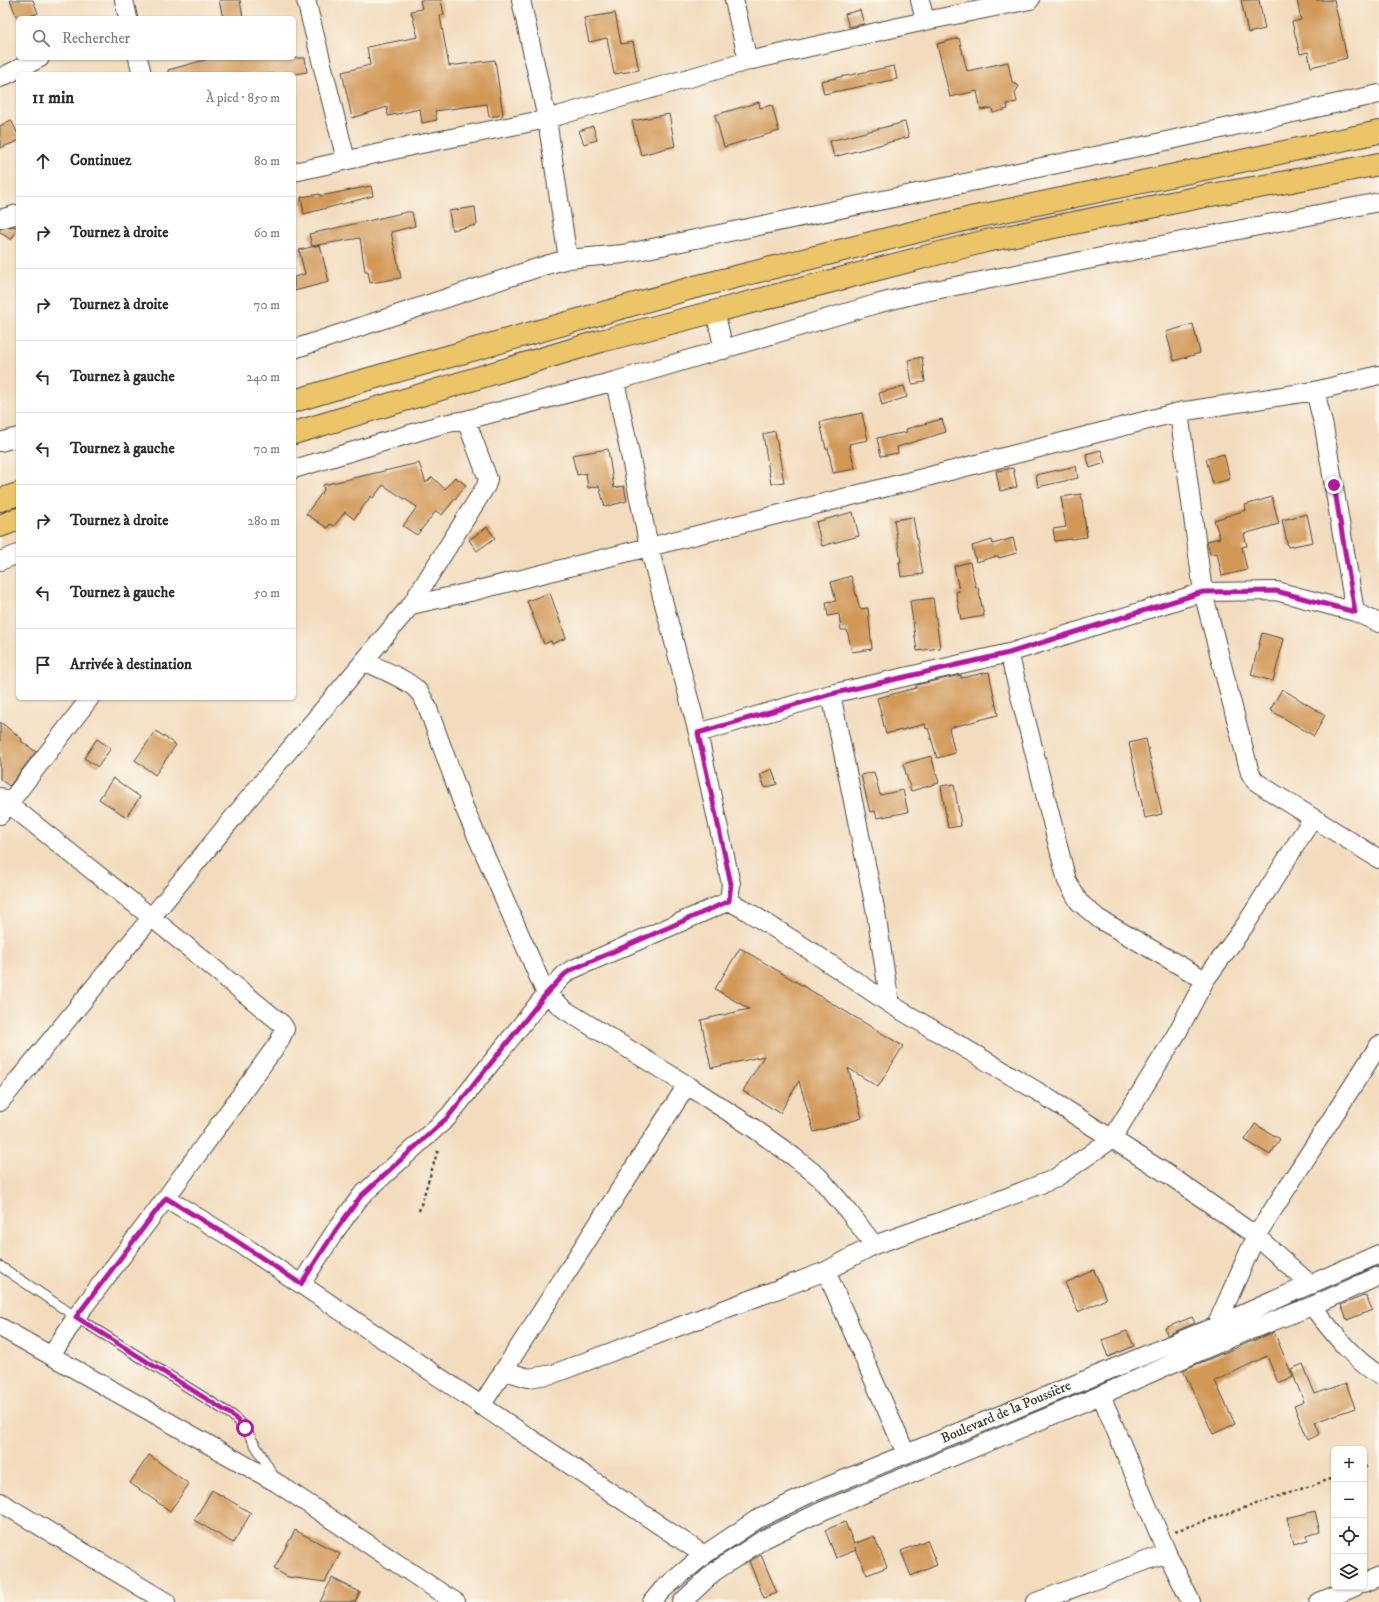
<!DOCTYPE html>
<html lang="fr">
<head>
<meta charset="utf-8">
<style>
	body { margin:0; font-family:"IM FELL DW Pica",serif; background:#f7f7f7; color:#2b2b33 }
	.controls { position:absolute; right:12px; bottom:12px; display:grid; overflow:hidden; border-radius:6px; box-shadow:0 1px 3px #0004 }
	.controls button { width:36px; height:36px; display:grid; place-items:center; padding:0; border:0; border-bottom:1px solid #e1e1e2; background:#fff; color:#2b2b33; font:20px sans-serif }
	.stop { position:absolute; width:12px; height:12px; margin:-9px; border:3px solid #b5179e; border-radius:50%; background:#fff }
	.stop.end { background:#b5179e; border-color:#fff; box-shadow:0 1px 4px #0008 }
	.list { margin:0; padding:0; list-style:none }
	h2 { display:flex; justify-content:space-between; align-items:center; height:52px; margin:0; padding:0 16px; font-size:17px }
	h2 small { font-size:13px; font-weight:400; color:#7c7c81 }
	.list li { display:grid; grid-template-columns:26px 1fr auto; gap:12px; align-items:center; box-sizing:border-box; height:72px; padding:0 16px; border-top:1px solid #e1e1e2 }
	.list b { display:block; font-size:15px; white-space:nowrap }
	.list em { font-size:13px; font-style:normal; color:#7c7c81 }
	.icon { flex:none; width:22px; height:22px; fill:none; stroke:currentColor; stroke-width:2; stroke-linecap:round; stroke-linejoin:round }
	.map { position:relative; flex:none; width:1379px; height:1602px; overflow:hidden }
	.search { position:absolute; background:#fff; box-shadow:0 1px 3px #0004; left:16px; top:16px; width:280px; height:44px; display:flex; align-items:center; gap:10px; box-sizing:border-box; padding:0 14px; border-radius:6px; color:#7c7c81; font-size:15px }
	.panel { position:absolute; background:#fff; box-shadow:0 1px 3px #0004; left:16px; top:72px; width:280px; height:628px; border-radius:6px }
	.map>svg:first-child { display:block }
	.building { fill:#d29856 }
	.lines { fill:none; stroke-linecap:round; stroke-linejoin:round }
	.lane-casing { stroke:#494641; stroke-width:11 }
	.street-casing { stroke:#494641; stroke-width:20 }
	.primary-casing { stroke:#494641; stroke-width:24 }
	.path { stroke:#494641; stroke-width:2.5; stroke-dasharray:3 3; stroke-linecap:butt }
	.lane { stroke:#fff; stroke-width:9 }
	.street { stroke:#fff; stroke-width:18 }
	.primary { stroke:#edc569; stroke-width:22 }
	.route { stroke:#b5179e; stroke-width:5 }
	.labels { text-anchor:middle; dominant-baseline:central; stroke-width:3; stroke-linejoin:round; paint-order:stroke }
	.street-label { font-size:14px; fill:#2b2b2b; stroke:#fbf7ec }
</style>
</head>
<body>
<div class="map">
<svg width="1379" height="1602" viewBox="0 0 1379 1602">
	<rect width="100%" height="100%" fill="#fbf7ec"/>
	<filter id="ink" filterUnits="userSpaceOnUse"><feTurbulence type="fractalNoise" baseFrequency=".025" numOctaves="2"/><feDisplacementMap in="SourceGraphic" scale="8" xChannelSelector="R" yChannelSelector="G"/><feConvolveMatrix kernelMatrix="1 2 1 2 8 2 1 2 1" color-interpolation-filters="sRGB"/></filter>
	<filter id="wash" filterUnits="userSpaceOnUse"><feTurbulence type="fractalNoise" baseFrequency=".012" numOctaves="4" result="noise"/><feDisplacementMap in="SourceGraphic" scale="16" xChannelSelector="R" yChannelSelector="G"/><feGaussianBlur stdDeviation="0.9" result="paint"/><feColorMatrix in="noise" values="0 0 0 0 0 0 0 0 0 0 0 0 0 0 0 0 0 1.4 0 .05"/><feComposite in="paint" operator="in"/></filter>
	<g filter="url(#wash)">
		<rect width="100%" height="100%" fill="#f3dcbd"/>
		<g id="blocks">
			<path class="building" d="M10,0H33L38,13L27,18H18V20Z
				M219,0H240L243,18H223Z
				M420,0H441L444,15L440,16L449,66L495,60L503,115L489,117L487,104L435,111L437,120L422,123L420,109L388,116L387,107L352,118L342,72L370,65L367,47L418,37L411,11L422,9Z
				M1241,0H1259L1265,29L1248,33Z
				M1297,0H1334L1347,58L1311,67L1308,52L1300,54L1292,22L1301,20Z
				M860,10L864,24L849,27L845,14Z
				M615,13L621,44L633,42L639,70L614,74L607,38L589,42L584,18Z
				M959,38L967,71L1008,62L1012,82L1019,86L1015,93L1017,102L1007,104L1008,109L993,113L992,108L981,110L977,91L950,97L937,44Z
				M212,58H305L307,72L295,74H168V70Z
				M894,66L897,79L824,94L821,81Z
				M759,102L760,108L772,105L779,131L724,147L715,115Z
				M669,114L675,146L641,155L632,121Z
				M11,120L18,134V141L0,148V126Z
				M905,122L909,137L834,157L830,141Z
				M593,126L597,140L584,144L579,131Z
				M371,186L373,196L304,214L301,197L320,194V196Z
				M475,207L477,225L452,230L449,211Z
				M407,212H412L415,226L391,232L401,278L370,283L368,271H365L360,238L312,246L309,234Z
				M14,226L18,229L11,240L0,232V229Z
				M320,245L329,282L294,291V277L305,274L299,250Z
				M1193,324L1200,353L1174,361L1166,332Z
				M922,357L925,382L912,384L908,360Z
				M904,386L907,397L882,405L879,393Z
				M862,413L868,440L849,444L855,469L833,473L828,448L826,449L820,422Z
				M942,419L946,432L897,447L898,453L881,456L877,438L907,432L906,429Z
				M775,431L784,482L771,484L763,434Z
				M608,449L614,488L624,486L627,501L605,507L599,486L588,488L586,473L577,475L572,455Z
				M1101,450L1105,463L1090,468L1086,454Z
				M1224,454L1230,479L1213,484L1206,459Z
				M419,463L426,483L432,477L445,489L455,477L466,485L442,515L436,511L417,535L403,526L417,507L383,485L373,498L371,496L354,519L345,512L334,526L330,524L327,528L306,514L324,490L323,485Z
				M1076,466L1078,478L1038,487L1036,475Z
				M1013,468L1017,487L1000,491L996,471Z
				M1081,494L1087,537L1055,541L1053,529L1066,527L1061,497Z
				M1272,497L1279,524L1244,534L1247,546L1242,547L1247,570L1222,576L1217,553L1210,554L1207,541L1220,538L1214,520L1246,510L1245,505Z
				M853,512L859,536L822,546L816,522Z
				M1307,514L1313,542L1288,547L1282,520Z
				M913,517L923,574L901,577L899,562H901L894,520Z
				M487,527L495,538L477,551L469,540Z
				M1013,538L1017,553L999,558L998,556L976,562L972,546L992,540L993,544Z
				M970,562L976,588L978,587L984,616L961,620L956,592L959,591L954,566Z
				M851,576L860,609L868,608L872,649L852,652L847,630H841L839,614L828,616L826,602L836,601L831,582Z
				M550,593L566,638L552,644L551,641L544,644L527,601Z
				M933,598L940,648L917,651L910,601Z
				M1262,633L1284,639L1273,681L1251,675Z
				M989,672L998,715L949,728L955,753L937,758L928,728L926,729L925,724L886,734L877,698L916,688V685L961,675V678Z
				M1282,689L1325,715L1314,736L1270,710Z
				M0,722L22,739L21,741L36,752L9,786L0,779Z
				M156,731L176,745L155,775L135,760Z
				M97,739L111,748L98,767L84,758Z
				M1146,739L1162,814L1145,818L1129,743Z
				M931,756L939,783L911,791L903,764Z
				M772,769L777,784L765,788L760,774Z
				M874,772L880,795L903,790L908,812L877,818L875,811L870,812L861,775Z
				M113,778L140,797L126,817L99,799Z
				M954,784L961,826L948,828L941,786Z
				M740,948L903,1046L878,1087L848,1068L862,1118L814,1132L799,1081L780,1113L743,1091L764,1056L711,1068L701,1020L749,1009L715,989Z
				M1255,1124L1280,1139L1270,1155L1245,1140Z
				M1094,1270L1106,1299L1078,1312L1065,1283Z
				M1366,1295L1372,1310L1347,1320L1341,1305Z
				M1192,1317L1195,1323L1167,1335L1165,1328Z
				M1127,1331L1134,1346L1108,1357L1102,1340Z
				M1274,1332L1293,1377L1278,1383L1267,1356L1215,1381L1235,1424L1213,1434L1183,1370Z
				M1303,1364L1315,1394L1346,1383L1355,1408L1315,1422L1320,1434L1308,1440L1294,1406L1304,1402L1291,1369Z
				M149,1455L189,1484L170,1511L130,1483Z
				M212,1490L251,1513L233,1543L194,1520Z
				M1315,1511L1320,1532L1307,1536L1308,1540L1294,1544L1287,1518Z
				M845,1522L854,1544L874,1536L887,1567L867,1575L855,1547L856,1550L836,1558L825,1530Z
				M295,1530L340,1554L325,1582L288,1577L274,1569Z
				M927,1540L937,1565L911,1576L901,1551Z
				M761,1555L777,1593L764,1598L749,1561Z
				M332,1578L360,1592L355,1602H320Z"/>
		</g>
	</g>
	<g filter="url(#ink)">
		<use href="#blocks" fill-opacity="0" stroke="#494641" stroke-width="1"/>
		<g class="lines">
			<defs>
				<path id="lane" d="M0,1266L76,1317L232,1415L245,1428L275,1478"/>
				<path id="street" d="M124,0L128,18
					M306,0L346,160
					M521,0L547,119L568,259
					M734,0L748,61
					M920,0L925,21
					M138,58L142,74
					M0,78L40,58
					M294,172L416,145L547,119L748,61L925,21L1030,0
					M0,219L18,214
					M715,311L724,350
					M294,349L546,265L568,259L623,254L1148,145L1379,94
					M615,381L649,547L698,733L731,884L729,901L747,911L814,953L890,1004L1037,1091L1172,1177L1256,1236L1311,1285
					M1315,391L1324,427L1355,612
					M1179,412L1203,592L1250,773L1255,781L1270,791L1379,859
					M0,442L18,437
					M294,469L443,424L466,420L615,381L876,304L920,293L1379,202
					M0,561L18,554
					M411,605L486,486L488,479L466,420
					M1009,653L1067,881L1079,902L1099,919L1205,980
					M364,661C378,668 407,679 417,690C421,694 424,700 427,706L464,807L546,994L565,1010L687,1085L752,1127L794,1157L819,1177L849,1212L874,1245L826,1271
					M831,694L876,913L890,1004
					M698,733L831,694L1009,653L1203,592L1276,591L1355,612L1379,623
					M0,797L151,917L282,1024L285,1029L279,1042L166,1198L76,1317L51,1356
					M0,815L90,698
					M0,1102L264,780L411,605L470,592L911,481L1179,412L1315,391L1379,375
					M166,1198L235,1240L704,1555
					M874,1245L977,1209L1054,1179L1112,1139L1177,1033L1205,980L1246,924L1312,819
					M301,1284L336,1230L361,1196L448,1117L546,994L565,974L571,970L729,901
					M1312,1306C1332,1331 1351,1358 1379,1375
					M1216,1326L1256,1236L1379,1045
					M0,1327L277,1483L446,1596L456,1602
					M504,1371L529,1378L553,1374L826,1271L906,1454
					M1101,1395L1167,1553L1191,1602
					M481,1406L687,1085
					M0,1502L166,1602
					M1364,1583L1379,1577
					M652,1602L662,1590L704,1555L756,1520L809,1494L1216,1326L1379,1254
					M682,1602L714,1572L764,1539L820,1512L1101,1395L1230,1338L1312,1306L1379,1276
					M1036,1602L1167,1553
					M1319,1602L1355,1587"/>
				<path id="primary" d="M294,401L344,386L695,287L975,217L1379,132
					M294,433L601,341L986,241L1205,196L1276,184L1379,164
					M0,500L18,494
					M0,526L18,519"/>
			</defs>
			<use href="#lane" class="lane-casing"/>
			<use href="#street" class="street-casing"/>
			<use href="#primary" class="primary-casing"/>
			<path class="path" d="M419,1211L438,1150
				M1364,1467L1369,1466
				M1175,1531L1334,1478"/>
			<use href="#lane" class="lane"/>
			<use href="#street" class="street"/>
			<use href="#primary" class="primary"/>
		</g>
	</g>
	<g class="lines" filter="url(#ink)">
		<path class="route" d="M245,1428L232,1415L76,1317L166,1198L235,1240L301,1284L336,1230L361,1196L448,1117L546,994L565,974L571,970L729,901L731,884L698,733L831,694L1009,653L1203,592L1276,591L1355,612L1334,485"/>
	</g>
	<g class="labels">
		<g class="street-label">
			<text transform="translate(1006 1412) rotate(-23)">Boulevard de la Poussière</text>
		</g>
	</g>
</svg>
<div class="controls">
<button>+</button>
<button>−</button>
<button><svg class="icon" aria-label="locate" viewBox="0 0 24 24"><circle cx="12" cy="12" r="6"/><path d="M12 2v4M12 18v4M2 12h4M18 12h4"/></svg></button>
<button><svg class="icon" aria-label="layers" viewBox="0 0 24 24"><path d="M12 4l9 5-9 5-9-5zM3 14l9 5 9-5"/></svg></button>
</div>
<div class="stop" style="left:245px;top:1428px"></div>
<div class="stop end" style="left:1334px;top:485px"></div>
<div class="search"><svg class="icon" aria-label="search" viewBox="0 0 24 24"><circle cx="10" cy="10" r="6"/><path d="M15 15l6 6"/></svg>Rechercher</div>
<section class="panel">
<h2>11 min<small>À pied · 850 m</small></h2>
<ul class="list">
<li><svg class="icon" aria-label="ahead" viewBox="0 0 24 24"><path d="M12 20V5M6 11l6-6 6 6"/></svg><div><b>Continuez</b></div><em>80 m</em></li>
<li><svg class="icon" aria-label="right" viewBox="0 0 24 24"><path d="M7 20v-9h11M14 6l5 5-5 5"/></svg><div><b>Tournez à droite</b></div><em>60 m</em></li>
<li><svg class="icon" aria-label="right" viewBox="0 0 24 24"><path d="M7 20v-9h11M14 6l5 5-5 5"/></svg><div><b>Tournez à droite</b></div><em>70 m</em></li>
<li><svg class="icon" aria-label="left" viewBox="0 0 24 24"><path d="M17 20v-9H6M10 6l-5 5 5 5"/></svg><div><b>Tournez à gauche</b></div><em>240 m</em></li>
<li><svg class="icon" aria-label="left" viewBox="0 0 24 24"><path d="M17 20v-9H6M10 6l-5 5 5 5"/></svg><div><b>Tournez à gauche</b></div><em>70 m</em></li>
<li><svg class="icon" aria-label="right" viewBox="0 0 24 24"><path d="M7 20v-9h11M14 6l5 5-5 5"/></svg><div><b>Tournez à droite</b></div><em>280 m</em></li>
<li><svg class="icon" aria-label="left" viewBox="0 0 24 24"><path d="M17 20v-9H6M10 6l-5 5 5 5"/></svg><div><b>Tournez à gauche</b></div><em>50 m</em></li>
<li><svg class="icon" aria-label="arrive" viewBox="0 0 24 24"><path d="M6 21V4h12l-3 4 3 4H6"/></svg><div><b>Arrivée à destination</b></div></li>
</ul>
</section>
</div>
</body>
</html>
